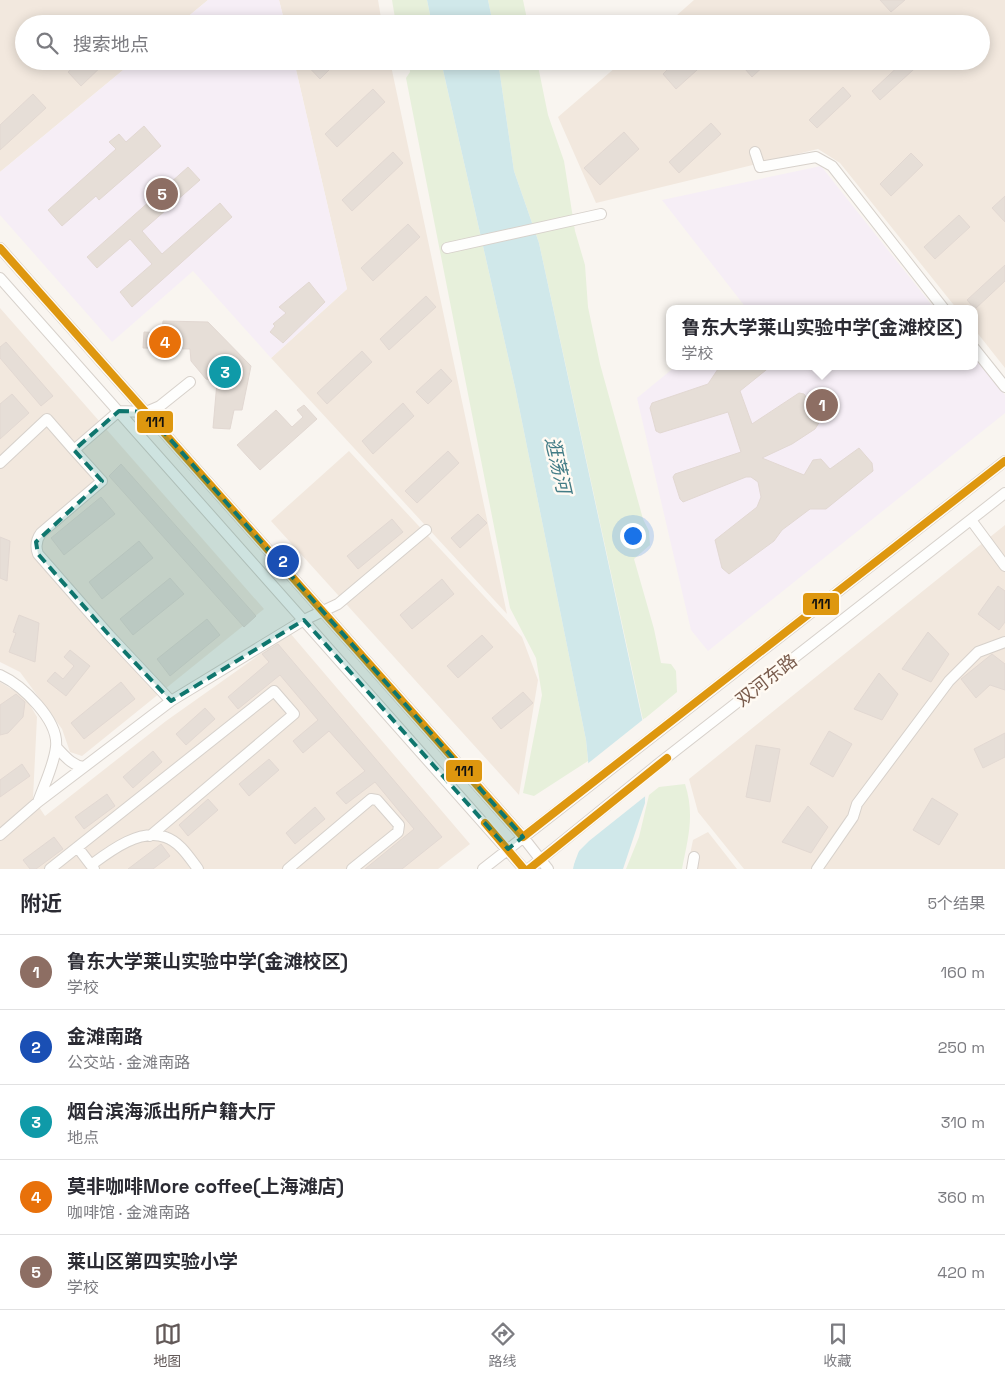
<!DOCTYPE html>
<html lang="zh">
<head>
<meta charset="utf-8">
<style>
	body { margin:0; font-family:"Space Grotesk","Noto Sans SC",sans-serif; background:#f2f2f3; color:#2b2b33 }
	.you { position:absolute; left:632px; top:535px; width:18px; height:18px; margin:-12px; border:4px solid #fff; border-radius:50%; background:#1a73e8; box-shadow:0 0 0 8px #1a73e833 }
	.badge { display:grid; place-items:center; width:32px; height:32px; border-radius:50%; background:#625958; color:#fff; font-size:16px; font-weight:700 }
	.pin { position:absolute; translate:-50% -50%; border:2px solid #fff; box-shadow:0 1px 5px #0006 }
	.popup { position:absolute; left:666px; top:305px; width:312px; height:65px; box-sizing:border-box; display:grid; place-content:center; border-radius:10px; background:#fff; filter:drop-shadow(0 1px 4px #0005); font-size:16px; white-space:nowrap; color:#7c7c81 }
	.popup b { font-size:19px; color:#2b2b33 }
	.popup::after { content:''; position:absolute; left:50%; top:100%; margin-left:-10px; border:10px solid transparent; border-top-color:#fff }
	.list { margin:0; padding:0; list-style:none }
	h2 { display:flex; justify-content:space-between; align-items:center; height:65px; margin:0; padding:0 20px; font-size:21px }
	h2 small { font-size:16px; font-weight:400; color:#7c7c81 }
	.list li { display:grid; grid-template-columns:32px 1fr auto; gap:15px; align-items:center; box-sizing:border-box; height:75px; padding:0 20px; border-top:1px solid #e1e1e2 }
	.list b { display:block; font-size:19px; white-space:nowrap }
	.list p { margin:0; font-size:16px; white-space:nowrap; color:#7c7c81 }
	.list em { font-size:16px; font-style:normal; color:#7c7c81 }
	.icon { flex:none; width:28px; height:28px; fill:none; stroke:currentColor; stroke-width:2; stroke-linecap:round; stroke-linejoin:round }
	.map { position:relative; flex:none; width:1005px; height:869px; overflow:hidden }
	.search { position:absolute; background:#fff; box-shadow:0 2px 12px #0003; left:15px; right:15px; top:15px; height:55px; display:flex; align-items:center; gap:12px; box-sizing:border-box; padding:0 18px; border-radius:28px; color:#7c7c81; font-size:19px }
	.sheet { height:440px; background:#fff }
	nav { display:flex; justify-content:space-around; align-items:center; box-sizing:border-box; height:70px; border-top:1px solid #e1e1e2; background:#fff; font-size:14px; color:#7c7c81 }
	nav a { display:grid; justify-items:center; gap:2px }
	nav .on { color:#625958 }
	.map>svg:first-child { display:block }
	.residential { fill:#f2e8de }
	.education { fill:#f6eef6 }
	.green { fill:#e7f0db }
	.water { fill:#d0e8ea }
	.pier { fill:#f9f5f0 }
	.building { fill:#e6ded7; stroke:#e2d8d2 }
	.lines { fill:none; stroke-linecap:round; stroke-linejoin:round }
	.minor-casing { stroke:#d7d1cb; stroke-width:12 }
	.minor { stroke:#fefefd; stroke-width:10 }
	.bus-1-casing { stroke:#fffaf3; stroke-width:11 }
	.bus-1 { stroke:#de970f; stroke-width:8 }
	.marked { fill:#0f766e; fill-opacity:0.2; stroke:#0f766e; stroke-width:4; stroke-dasharray:10 6; stroke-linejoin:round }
	.labels { text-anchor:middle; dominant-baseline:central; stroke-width:5; stroke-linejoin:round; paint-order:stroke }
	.street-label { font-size:18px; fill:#7a5c4d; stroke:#fffaf3 }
	.water-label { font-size:19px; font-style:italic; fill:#437c86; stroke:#fffaf3 }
	.line-badge { stroke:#fffaf3; stroke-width:2 }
	.pale-badge-label { font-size:14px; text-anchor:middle; font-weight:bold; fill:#111 }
</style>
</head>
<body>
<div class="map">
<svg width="1005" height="869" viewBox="0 0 1005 869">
	<rect width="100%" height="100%" fill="#f9f5f0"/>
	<path class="residential" d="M0,0H208L179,24H24V61H134L0,172Z
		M279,0H378L382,24H285Z
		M694,0H1005V368L975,330L974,309H957L840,163L818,149L596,203L558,117L623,61H981V24H667Z
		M294,61H390L507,614L271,358L347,289Z
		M0,308L264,609L82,756L70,752L62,729L20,672L0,662Z
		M349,451L522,637L538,680L519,795L271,521Z
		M1005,525V869H744L698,812L689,779Z
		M290,633L470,844L438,869H0V682L26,698L37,717L33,798L45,816L166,721Z
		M708,832L737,869H687L693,840Z"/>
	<path class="education" d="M208,0H279L285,24H179Z
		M134,61H294L347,289L271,358L193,271L112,342L0,215V172Z
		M821,166L935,309H747L662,200Z
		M975,357L1005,395V413L708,651L691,630L637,398L676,366H974Z"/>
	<path class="green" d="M392,0H427L432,24H396Z
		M488,0H523L528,24H493Z
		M409,61H441L515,387L586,740L588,761L534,796L523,793L542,695L536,658L510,608L406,78L410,72Z
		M498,61H537L548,115L564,161L575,231L585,265L588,307L600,364L643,519L649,531L650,545L634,559L654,629L661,663L671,664L676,671L677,692L643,720L539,243L514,171Z
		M685,784C695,815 688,838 682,869H626L639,837L649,795L659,787Z"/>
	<path class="water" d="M427,0H488L493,24H432Z
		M441,61H498L514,171L539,243L646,737L645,803L623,869H572L589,825L592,800L586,740L515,387Z"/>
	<path class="pier" d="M645,718L649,737L648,794L589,841L576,854L573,869H570L586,825L589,800L586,765Z"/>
	<path class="building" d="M880,0H905L891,12Z
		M80,61H107L81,86L68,72Z
		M303,61H338L320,79Z
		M676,61H707L676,89L663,74Z
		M738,61H769L752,77Z
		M904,61H923L880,100L872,91Z
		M843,87L851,96L817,128L809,120Z
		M373,89L385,102L337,147L325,134Z
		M33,94L46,108L0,150V125Z
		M711,123L721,134L679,173L669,162Z
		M144,126L161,146L99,200L96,196L62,226L48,210L116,149L109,142L119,134L126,142Z
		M624,132L639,149L600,185L584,168Z
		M393,152L403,163L352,211L342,200Z
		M911,153L923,165L891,196L880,184Z
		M188,167L200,180L142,231L162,254L220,203L232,217L132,307L120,292L152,264L130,239L97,268L87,257Z
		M1005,196V222L992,208Z
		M959,215L970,227L935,259L924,247Z
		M408,224L420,237L373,281L361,268Z
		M1005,265V281L975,309L967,300Z
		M309,282L325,302L283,343L270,332L275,326L273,324L286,313L279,307Z
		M426,296L436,307L389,350L380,339Z
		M163,321L208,322L251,366L242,410H234L230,429L213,428L217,382L206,379L191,361L190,349L143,348L144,332L162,333Z
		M6,342L53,396L41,406L0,358V347Z
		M362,351L372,362L327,404L317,393Z
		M720,366H771L740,391L752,424L799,393L804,394L818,413L820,421L815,429L792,444L762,458L804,475L813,460L821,459L830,469L859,448L872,463L873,471L826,509H810L782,530L774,541L729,574L722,568L715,540L757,507L761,497L758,482L751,477H746L683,502L680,499L673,477L675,474L741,452L728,412L660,433L656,431L650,408L652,403L708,384Z
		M441,369L452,381L428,404L416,392Z
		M12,394L29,413L0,439V404Z
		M403,403L414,416L373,454L362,441Z
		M304,405L317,419L260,470L237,445L276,410L292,427L303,417L297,410Z
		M448,451L459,463L417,503L405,491Z
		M121,464L256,616L244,627L109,476Z
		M101,497L115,514L64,555L51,538Z
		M478,514L487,523L460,548L451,538Z
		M392,519L403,532L358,569L347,556Z
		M0,537L10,541L7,581L0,578Z
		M139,541L153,558L102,599L89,582Z
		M170,578L184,594L133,635L120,619Z
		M442,579L454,594L412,629L400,615Z
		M998,586L1005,591V622L999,630L978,614Z
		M19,615L39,623L35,662L9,652L16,633L13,632Z
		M207,619L220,635L170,676L157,659Z
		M928,632L949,654L931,682L902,669Z
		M482,635L493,647L458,678L447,666Z
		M278,644L442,837L402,869H365L414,829L375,782L346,804L336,793L365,771L329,731L303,753L293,741L318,720L280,675L238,709L228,697L269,662L262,654Z
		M70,650L90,666L66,696L47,681L55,672L63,679L74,666L64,657Z
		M992,654L1005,664V690L990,685L976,698L961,679Z
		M879,673L898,694L882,720L854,709Z
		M121,682L135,699L84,739L71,723Z
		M523,692L533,703L501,729L492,718Z
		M16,694L25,702L23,717L8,733L0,735V705Z
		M205,708L215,719L186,745L176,734Z
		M829,731L852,744L833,777L810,764Z
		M1005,733V757L983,768L974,749Z
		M756,745L780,749L770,802L746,797Z
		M153,751L162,762L133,788L123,777Z
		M269,759L279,770L249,796L239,784Z
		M22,764L30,776L0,797V780Z
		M107,794L115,806L84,829L75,817Z
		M932,798L958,814L939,845L913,830Z
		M208,799L218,810L188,836L179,825Z
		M808,806L828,827L811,853L782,842Z
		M315,807L325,819L295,844L286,833Z
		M54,837L63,849L36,869H30L23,860Z
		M161,844L170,856L153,869H128Z"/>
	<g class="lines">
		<defs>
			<path id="minor" d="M755,152L760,167L816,157L832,166L944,309
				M0,248L523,837L548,869
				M447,248L601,214
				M0,278L524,869
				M974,348L1005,387
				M0,463L47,419L74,450
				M971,520L1005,566
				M0,675C22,685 59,720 56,747C54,765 44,785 38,802
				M171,701L109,635L38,554C35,546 36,540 41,533L102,481L74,450L119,411L146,412L160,406L190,382
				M56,747C64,755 72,766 84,767
				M0,835L38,802L171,701L304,620L338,604L426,530
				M78,848L94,869
				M91,865C110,851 140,828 165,837C180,842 189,857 198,869
				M50,869L274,691L294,714L150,836
				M288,869L371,799L377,800L399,825L398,832L352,869
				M483,869L1005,461
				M529,869L657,765L1005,493
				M692,869L694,857
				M817,869L853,817L857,804L949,681L978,652L1005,642"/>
		</defs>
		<use href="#minor" class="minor-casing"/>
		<use href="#minor" class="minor"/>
		<defs>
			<path id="bus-1" d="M0,248L523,837L1005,461
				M485,823L524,869
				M529,869L667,758"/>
		</defs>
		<use href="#bus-1" class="bus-1-casing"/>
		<use href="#bus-1" class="bus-1"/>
	</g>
	<path class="marked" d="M119,411L146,412L523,837L508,849L304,620L171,701L109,635L38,554L36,542L102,481L74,450Z"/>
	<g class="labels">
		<g class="street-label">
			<text transform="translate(766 680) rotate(-38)">双河东路</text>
		</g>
		<g class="water-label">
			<text transform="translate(558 465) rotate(77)">逛荡河</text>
		</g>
	</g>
	<g class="line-badge">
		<rect x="136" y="410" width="38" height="24" rx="5" fill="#de970f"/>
		<rect x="802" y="592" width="38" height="24" rx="5" fill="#de970f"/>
		<rect x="445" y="759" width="38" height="24" rx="5" fill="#de970f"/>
	</g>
	<g class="pale-badge-label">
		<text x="155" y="427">111</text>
		<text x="821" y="609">111</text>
		<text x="464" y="776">111</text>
	</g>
</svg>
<div class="you"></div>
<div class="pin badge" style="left:822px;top:405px;background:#8d6e63">1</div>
<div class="popup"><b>鲁东大学莱山实验中学(金滩校区)</b>学校</div>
<div class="pin badge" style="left:283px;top:561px;background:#1a4fb4">2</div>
<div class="pin badge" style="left:225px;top:372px;background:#0f9aa8">3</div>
<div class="pin badge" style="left:165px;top:342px;background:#e8710a">4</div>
<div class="pin badge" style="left:162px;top:194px;background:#8d6e63">5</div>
<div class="search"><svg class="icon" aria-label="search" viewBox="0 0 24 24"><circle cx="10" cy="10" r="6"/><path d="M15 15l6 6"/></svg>搜索地点</div>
</div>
<section class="sheet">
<h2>附近<small>5个结果</small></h2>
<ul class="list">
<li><span class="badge" style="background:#8d6e63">1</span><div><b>鲁东大学莱山实验中学(金滩校区)</b><p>学校</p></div><em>160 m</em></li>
<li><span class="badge" style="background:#1a4fb4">2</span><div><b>金滩南路</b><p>公交站 · 金滩南路</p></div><em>250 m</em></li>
<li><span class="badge" style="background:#0f9aa8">3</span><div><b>烟台滨海派出所户籍大厅</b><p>地点</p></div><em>310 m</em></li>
<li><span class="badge" style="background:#e8710a">4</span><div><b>莫非咖啡More coffee(上海滩店)</b><p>咖啡馆 · 金滩南路</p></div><em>360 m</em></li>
<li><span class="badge" style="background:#8d6e63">5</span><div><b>莱山区第四实验小学</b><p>学校</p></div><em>420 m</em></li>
</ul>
</section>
<nav>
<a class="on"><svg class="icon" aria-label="map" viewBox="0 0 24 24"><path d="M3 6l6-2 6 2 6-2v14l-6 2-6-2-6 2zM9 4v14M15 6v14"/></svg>地图</a>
<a><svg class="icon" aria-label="directions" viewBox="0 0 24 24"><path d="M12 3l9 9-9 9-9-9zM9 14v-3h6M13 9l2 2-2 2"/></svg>路线</a>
<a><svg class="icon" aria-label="saved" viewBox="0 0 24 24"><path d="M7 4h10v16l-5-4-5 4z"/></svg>收藏</a>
</nav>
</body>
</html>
